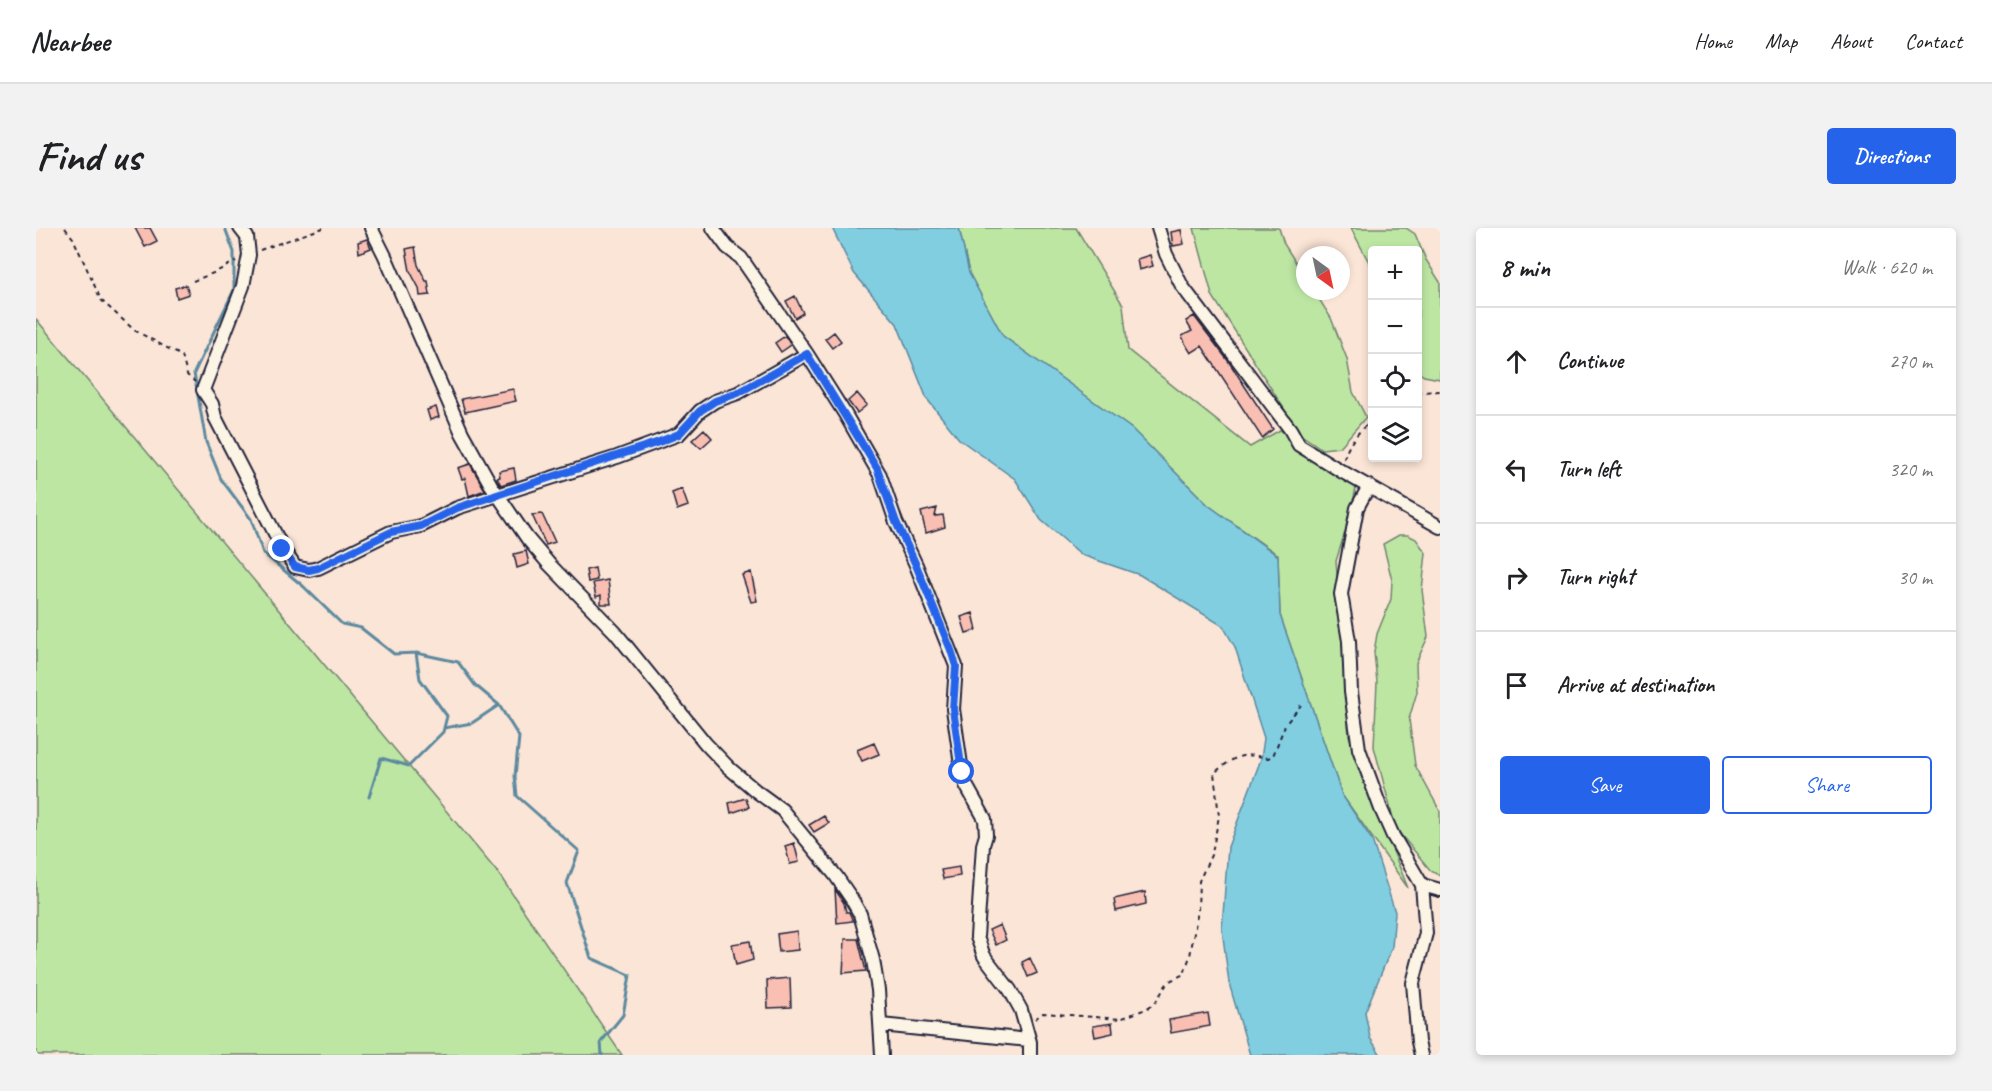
<!DOCTYPE html>
<html lang="en">
<head>
<meta charset="utf-8">
<style>
	body { margin:0; font-family:Caveat,sans-serif; background:#f2f2f2; color:#202124 }
	.controls { position:absolute; right:18px; top:18px; display:grid; overflow:hidden; border-radius:6px; box-shadow:0 3px 9px #0003 }
	.controls button { width:54px; height:54px; display:grid; place-items:center; padding:0; border:0; border-bottom:2px solid #e0e0e0; background:#fff; color:#202124; font:30px sans-serif }
	.compass { position:absolute; left:1260px; top:18px; width:54px; height:54px; border-radius:50%; background:#fff; box-shadow:0 3px 9px #0003; rotate:147deg }
	.stop { position:absolute; width:18px; height:18px; margin:-14px; border:4px solid #2563eb; border-radius:50%; background:#fff }
	.stop.end { background:#2563eb; border-color:#fff; box-shadow:0 2px 6px #0008 }
	.list { margin:0; padding:0; list-style:none }
	h2 { display:flex; justify-content:space-between; align-items:center; height:78px; margin:0; padding:0 24px; font-size:26px }
	h2 small { font-size:20px; font-weight:400; color:#757577 }
	.list li { display:grid; grid-template-columns:39px 1fr auto; gap:18px; align-items:center; box-sizing:border-box; height:108px; padding:0 24px; border-top:2px solid #e0e0e0 }
	.list b { display:block; font-size:22px; white-space:nowrap }
	.list em { font-size:20px; font-style:normal; color:#757577 }
	.actions { display:flex; gap:12px; padding:18px 24px }
	.actions a { flex:1; padding:14px 0; border:2px solid #2563eb; border-radius:6px; text-align:center; font-size:21px; color:#2563eb }
	.actions .main { background:#2563eb; color:#fff }
	.icon { flex:none; width:33px; height:33px; fill:none; stroke:currentColor; stroke-width:2; stroke-linecap:round; stroke-linejoin:round }
	.map { position:relative; flex:none; width:1404px; height:827px; overflow:hidden; border-radius:6px }
	header { display:flex; align-items:center; gap:36px; box-sizing:border-box; height:84px; padding:0 30px; background:#fff; border-bottom:2px solid #e0e0e0 }
	header strong { font-size:28px }
	nav { display:flex; gap:33px; margin-inline-start:auto; font-size:21px }
	.intro { display:flex; align-items:center; justify-content:space-between; box-sizing:border-box; height:144px; padding:0 36px }
	h1 { margin:0; font-size:42px }
	.button { padding:15px 27px; border-radius:6px; background:#2563eb; color:#fff; font-size:21px; font-weight:700 }
	main { display:flex; gap:36px; padding:0 36px }
	aside { flex:1; background:#fff; border-radius:6px; box-shadow:0 3px 9px #0003 }
	.map>svg:first-child { display:block }
	.green { fill:#bde6a3; stroke:#70846f; stroke-width:1.5 }
	.water { fill:#82cee1; stroke:#5c899f; stroke-width:1.5 }
	.lines { fill:none; stroke-linecap:round; stroke-linejoin:round }
	.stream { stroke:#5c899f; stroke-width:3 }
	.building { fill:#f9bfb2; stroke:#22223b; stroke-width:1.5 }
	.minor-casing { stroke:#22223b; stroke-width:16 }
	.path { stroke:#22223b; stroke-width:2; stroke-dasharray:4.5 4.5; stroke-linecap:butt }
	.minor { stroke:#fcf5e5; stroke-width:12 }
	.route { stroke:#2563eb; stroke-width:8 }
</style>
</head>
<body>
<header>
<strong>Nearbee</strong>
<nav><a>Home</a><a>Map</a><a>About</a><a>Contact</a></nav>
</header>
<div class="intro"><h1>Find us</h1><a class="button">Directions</a></div>
<main>
<div class="map">
<svg width="1404" height="827" viewBox="0 0 1404 827">
	<rect width="100%" height="100%" fill="#fbe5d6"/>
	<filter id="ink" filterUnits="userSpaceOnUse"><feTurbulence type="fractalNoise" baseFrequency=".0167" numOctaves="2"/><feDisplacementMap in="SourceGraphic" scale="12" xChannelSelector="R" yChannelSelector="G"/><feConvolveMatrix kernelMatrix="1 2 1 2 8 2 1 2 1" color-interpolation-filters="sRGB"/></filter>
	<g filter="url(#ink)">
		<path class="green" d="M923,0H1040L1087,77L1092,122L1214,219L1244,202L1320,259L1315,285L1300,333L1313,508L1337,574L1372,660L1306,567L1244,387L1242,327L1172,277L1096,201L967,108L933,45Z
			M1158,0H1243L1248,16L1269,49V63H1278L1295,90L1311,131L1317,164L1330,189L1304,219L1286,221L1264,206L1176,67Z
			M1315,0H1370L1379,6L1390,32L1404,54V151L1388,148L1382,144V22H1336V40Z
			M0,91L462,645L586,827H0Z
			M1363,307H1372L1380,311L1390,325L1386,362L1392,409L1380,435L1381,464L1373,491L1379,537L1404,583V648L1395,643L1360,601L1338,519L1341,454L1338,424L1341,406L1355,371L1356,352L1347,316Z"/>
		<path class="water" d="M796,0H923L933,45L967,108L1096,201L1172,277L1242,328L1244,387L1306,567L1336,612L1359,684L1356,719L1329,784L1334,810L1345,827H1214L1193,755L1186,701L1192,619L1225,531L1228,510L1199,419L1187,398L1104,347L1046,327L1005,292L979,251L923,211L891,171L861,96L818,45Z"/>
		<g class="lines">
			<path class="stream" d="M189,0L198,24V62L158,145L170,214L185,251L215,291L227,325L267,358L306,396L325,400L358,426L380,425L422,434L439,457L463,477L483,509L479,548L481,568L543,623L531,655L555,730L594,747L587,787L565,814L566,827
				M408,500L436,495L463,477
				M333,569L345,530L373,538L407,504L411,488L384,451L380,425"/>
		</g>
		<path class="building" d="M99,0H114L121,13L109,19Z
			M1145,2L1148,16L1137,18L1135,4Z
			M331,11L335,20L323,25L322,14Z
			M379,19L382,37L390,53H392L394,67L384,68L383,60L374,43L370,21Z
			M1114,27L1117,38L1103,42L1101,31Z
			M150,57L153,66L141,70L139,60Z
			M759,68L767,85L759,90L750,73Z
			M1158,88L1193,134L1237,201L1226,210L1166,118L1155,125L1150,117L1146,108L1156,103L1150,93Z
			M798,104L805,113L796,120L789,111Z
			M749,108L755,117L745,124L739,115Z
			M477,161L480,173L429,184L425,171Z
			M821,165L831,177L821,185L812,173Z
			M400,179L403,189L394,192L391,182Z
			M668,201L676,210L665,220L656,212Z
			M434,236L449,262L433,268L429,250L426,251L422,240Z
			M478,240L480,252L465,257L461,250L464,249L463,243Z
			M646,261L652,278L641,282L636,265Z
			M901,280L899,288L907,287L909,299L890,305L885,284Z
			M506,286L519,314L510,317L496,287Z
			M490,323L493,336L481,340L478,326Z
			M559,340L561,352L552,354L550,342Z
			M715,344L721,373L715,374L706,347Z
			M572,352L575,376H565V367L560,369L557,355Z
			M937,385L941,402L930,405L925,389Z
			M838,515L843,526L826,533L821,522Z
			M710,570L713,579L695,585L693,575Z
			M788,588L793,595L778,604L773,597Z
			M758,615L763,634L754,636L749,618Z
			M923,639L924,648L907,651L905,642Z
			M799,661L808,675L810,684H813L817,693L801,695Z
			M1109,664L1110,676L1080,683L1078,671Z
			M964,697L970,712L960,717L953,702Z
			M761,703L762,722L743,724L741,706Z
			M809,711H822L830,743L807,745Z
			M714,713L717,732L700,737L696,716Z
			M994,730L1001,745L992,749L986,734Z
			M754,750L755,779L732,780L731,752Z
			M1172,785L1174,798L1135,805L1133,792Z
			M1076,795L1077,805L1059,809L1057,798Z"/>
		<g class="lines">
			<defs>
				<path id="minor" d="M204,0L211,9L213,27L207,58L167,162L176,176L179,189L247,321L259,339L273,342L282,340L355,304L385,298L421,280L581,229L643,206L664,183L679,173L702,165L771,126
					M335,0L349,28L426,205L455,257L491,310L513,336L579,404L670,516L693,540L720,563L746,582L800,648L815,670L824,686L837,732L842,762L846,827
					M677,0L691,19L705,30L771,126L809,186L844,247L860,294L880,337L920,438L917,481L926,544L930,557L949,591L950,607L947,617L941,709L948,728L974,762L985,782L994,814V827
					M1122,0L1130,26L1146,58L1254,201L1263,217L1305,243L1404,299
					M1333,258L1321,280L1305,366L1313,413L1315,464L1323,521L1345,581L1357,608L1386,657L1390,705L1377,755L1382,814L1385,827
					M1386,657L1404,662
					M845,797L993,812"/>
			</defs>
			<use href="#minor" class="minor-casing"/>
			<path class="path" d="M29,0L37,10L65,72L98,102L146,128L151,147L159,154
				M224,22L287,0
				M157,53L180,44L200,33
				M1382,167L1387,164L1404,163
				M1308,231C1311,218 1324,200 1336,193
				M999,791L1007,785L1084,791L1110,781L1119,775L1132,754L1148,746L1154,728L1162,682L1163,653L1176,625L1183,588L1178,545C1200,528 1205,524 1232,530L1237,528L1249,497L1265,477"/>
			<use href="#minor" class="minor"/>
		</g>
	</g>
	<g class="lines" filter="url(#ink)">
		<path class="route" d="M246,321L259,339L273,342L282,340L355,304L385,298L421,280L623,214L643,206L664,183L679,173L702,165L771,126L841,240L860,294L880,337L915,422L920,438L917,481L926,544"/>
	</g>
</svg>
<div class="controls">
<button>+</button>
<button>−</button>
<button><svg class="icon" aria-label="locate" viewBox="0 0 24 24"><circle cx="12" cy="12" r="6"/><path d="M12 2v4M12 18v4M2 12h4M18 12h4"/></svg></button>
<button><svg class="icon" aria-label="layers" viewBox="0 0 24 24"><path d="M12 4l9 5-9 5-9-5zM3 14l9 5 9-5"/></svg></button>
</div>
<svg class="compass" viewBox="-18 -18 36 36"><path d="M0-13l5 13h-10z" fill="#e53935"/><path d="M0 13l5-13h-10z" fill="#757577"/></svg>
<div class="stop" style="left:926px;top:544px"></div>
<div class="stop end" style="left:246px;top:321px"></div>
</div>
<aside>
<h2>8 min<small>Walk · 620 m</small></h2>
<ul class="list">
<li><svg class="icon" aria-label="ahead" viewBox="0 0 24 24"><path d="M12 20V5M6 11l6-6 6 6"/></svg><div><b>Continue</b></div><em>270 m</em></li>
<li><svg class="icon" aria-label="left" viewBox="0 0 24 24"><path d="M17 20v-9H6M10 6l-5 5 5 5"/></svg><div><b>Turn left</b></div><em>320 m</em></li>
<li><svg class="icon" aria-label="right" viewBox="0 0 24 24"><path d="M7 20v-9h11M14 6l5 5-5 5"/></svg><div><b>Turn right</b></div><em>30 m</em></li>
<li><svg class="icon" aria-label="arrive" viewBox="0 0 24 24"><path d="M6 21V4h12l-3 4 3 4H6"/></svg><div><b>Arrive at destination</b></div></li>
</ul>
<div class="actions"><a class="main">Save</a><a>Share</a></div>
</aside>
</main>
</body>
</html>
